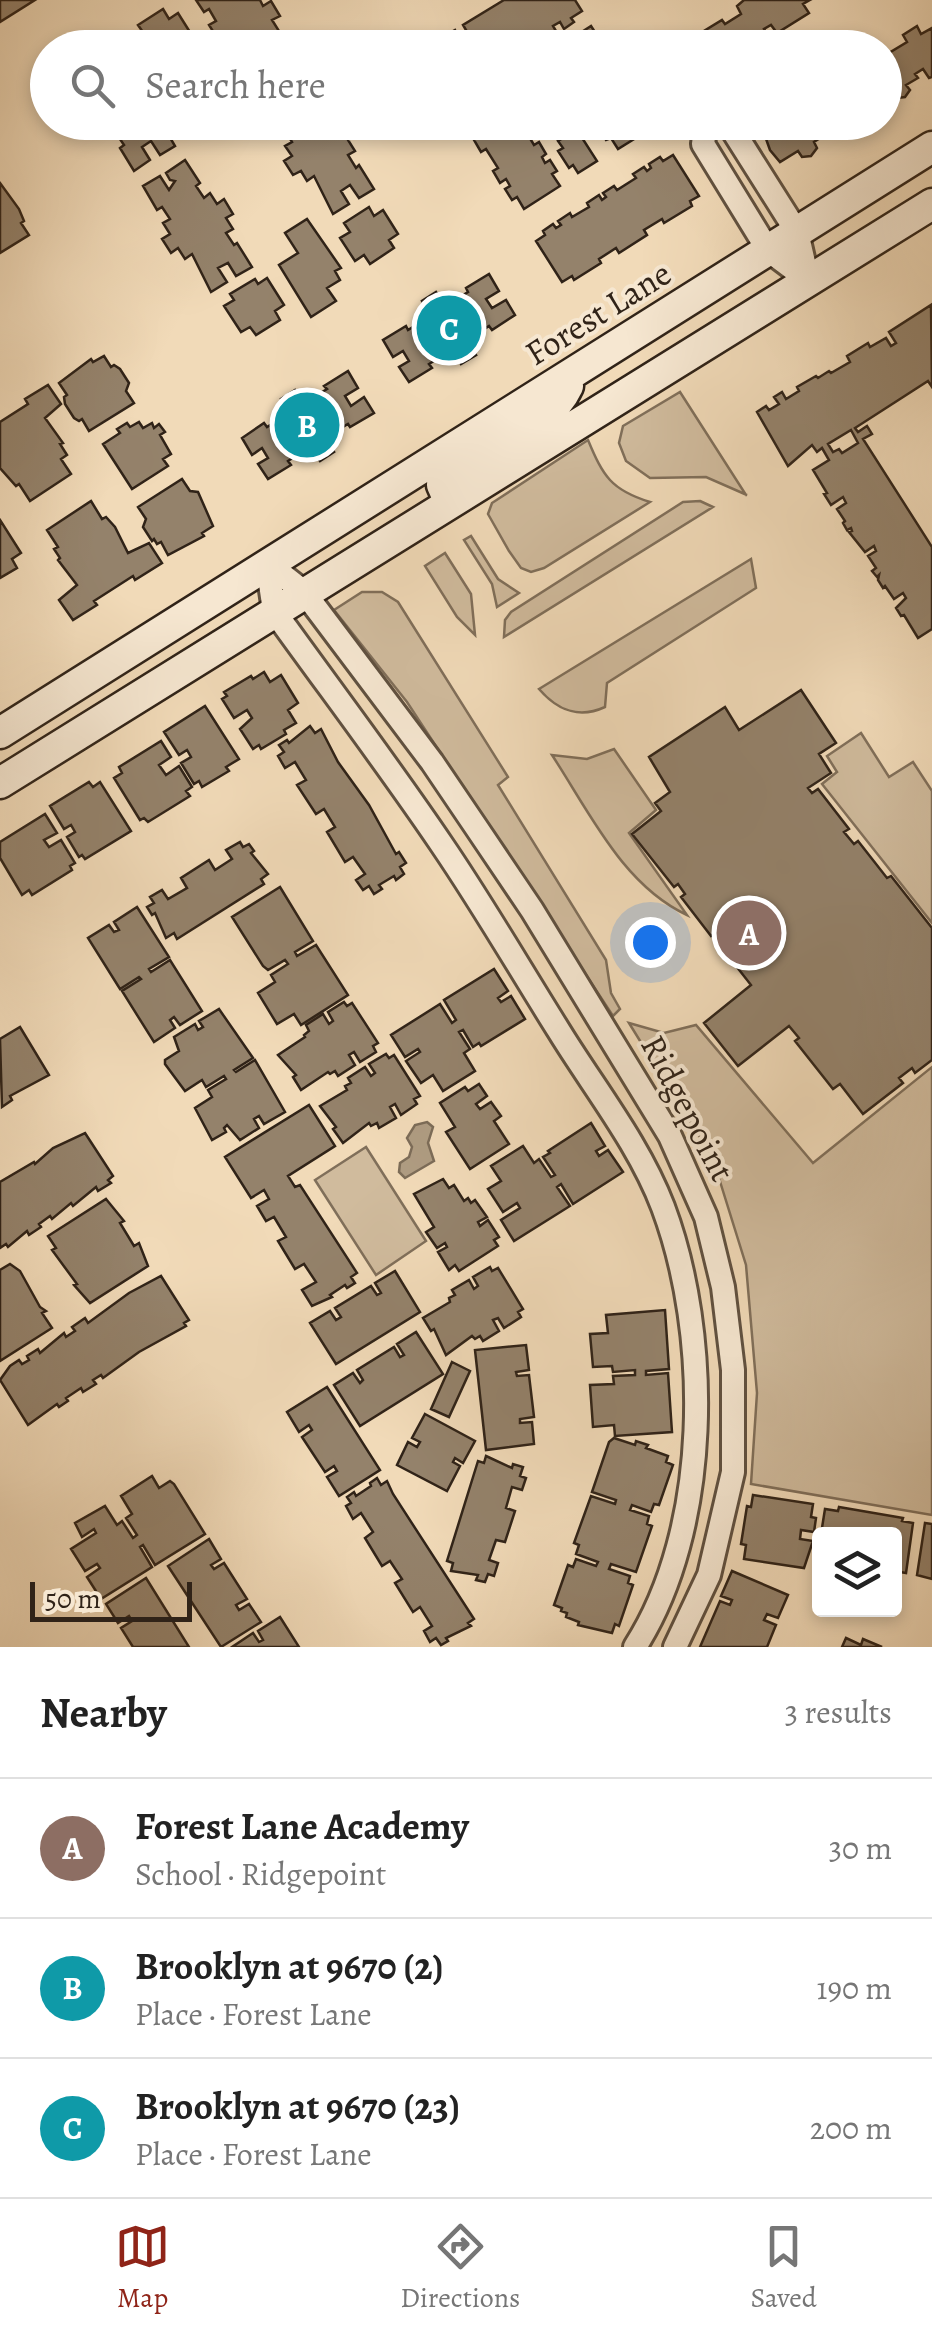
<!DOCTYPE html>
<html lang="en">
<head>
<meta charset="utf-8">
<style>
	body { margin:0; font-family:Alegreya,serif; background:#f6f6f6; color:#222 }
	.controls { position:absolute; right:30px; bottom:30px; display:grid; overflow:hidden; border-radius:10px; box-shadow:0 5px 15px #0003 }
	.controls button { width:90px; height:90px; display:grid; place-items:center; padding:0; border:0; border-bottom:2px solid #e0e0e0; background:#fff; color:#222; font:50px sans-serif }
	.scale { position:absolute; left:30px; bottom:25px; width:162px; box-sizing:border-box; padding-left:10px; border:5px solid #302318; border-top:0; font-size:28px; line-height:35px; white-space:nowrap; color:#302318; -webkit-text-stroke:8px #f6e7d1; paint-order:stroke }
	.you { position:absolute; left:650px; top:942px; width:35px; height:35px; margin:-25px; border:8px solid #fff; border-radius:50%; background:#1a73e8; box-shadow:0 0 0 15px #1a73e833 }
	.badge { display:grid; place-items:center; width:65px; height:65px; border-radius:50%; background:#8f2418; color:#fff; font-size:32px; font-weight:700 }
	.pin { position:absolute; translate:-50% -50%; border:5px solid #fff; box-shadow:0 2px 10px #0006 }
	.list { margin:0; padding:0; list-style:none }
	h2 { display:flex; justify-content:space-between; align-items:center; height:130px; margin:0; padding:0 40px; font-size:42px }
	h2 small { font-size:32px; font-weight:400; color:#767676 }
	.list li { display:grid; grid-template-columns:65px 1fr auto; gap:30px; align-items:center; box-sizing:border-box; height:140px; padding:0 40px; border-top:2px solid #e0e0e0 }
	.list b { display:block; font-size:38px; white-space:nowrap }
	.list p { margin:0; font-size:32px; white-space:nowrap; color:#767676 }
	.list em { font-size:32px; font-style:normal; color:#767676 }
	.icon { flex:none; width:55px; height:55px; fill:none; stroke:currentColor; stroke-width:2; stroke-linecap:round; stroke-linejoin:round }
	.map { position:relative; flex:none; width:932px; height:1647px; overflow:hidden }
	.search { position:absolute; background:#fff; box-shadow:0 5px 15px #0003; left:30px; right:30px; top:30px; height:110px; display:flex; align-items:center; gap:25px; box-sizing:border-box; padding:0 35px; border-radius:55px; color:#767676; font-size:38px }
	.sheet { height:550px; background:#fff }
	nav { display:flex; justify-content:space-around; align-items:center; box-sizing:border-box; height:140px; border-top:2px solid #e0e0e0; background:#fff; font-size:28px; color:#767676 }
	nav a { display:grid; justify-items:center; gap:5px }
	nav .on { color:#8f2418 }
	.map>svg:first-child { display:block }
	.green { fill:#d0bb9d; stroke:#806f5a; stroke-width:2.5 }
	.water { fill:#af9c82; stroke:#7c6c58; stroke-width:2.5 }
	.building { fill:#94826b; stroke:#302318; stroke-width:2.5; fill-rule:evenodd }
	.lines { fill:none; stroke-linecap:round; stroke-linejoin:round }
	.street-casing { stroke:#605140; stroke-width:28 }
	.secondary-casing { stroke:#302318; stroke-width:35 }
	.street { stroke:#f6e7d1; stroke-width:22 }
	.secondary { stroke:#f6e7d1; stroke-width:30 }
	.labels { text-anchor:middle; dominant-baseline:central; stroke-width:8; stroke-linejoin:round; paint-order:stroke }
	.street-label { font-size:35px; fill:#302318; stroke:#f6e7d1 }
</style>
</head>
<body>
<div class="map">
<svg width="932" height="1647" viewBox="0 0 932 1647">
	<rect width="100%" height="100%" fill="#f1dab8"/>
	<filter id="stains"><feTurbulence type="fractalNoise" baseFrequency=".002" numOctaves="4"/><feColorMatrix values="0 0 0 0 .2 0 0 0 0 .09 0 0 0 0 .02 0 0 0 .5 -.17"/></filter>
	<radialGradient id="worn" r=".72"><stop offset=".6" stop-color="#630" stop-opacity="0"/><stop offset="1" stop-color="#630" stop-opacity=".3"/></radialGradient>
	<path class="green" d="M680,392L746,495H747L706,477L650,478L626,461L619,443L623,426Z
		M588,440C603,476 611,490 650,502L544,568L531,572L521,568L509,551L488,514L492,503Z
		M700,501L713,507L504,637L505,620L511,612L683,502Z
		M471,536L498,579L519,593L497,607L492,584L464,540Z
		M445,553L471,594L475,635L457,617L425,566Z
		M751,559L756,588L607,683L605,707C579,719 558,711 539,689Z
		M362,592H382L398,602L508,777L498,785L606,960L611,993L620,1009L613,1016L407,702L334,610Z
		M861,733L889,777L913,762L932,791V923L822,784L837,772L827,756Z
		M614,749L656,810L629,833L687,915C623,885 590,813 552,755L587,759Z
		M629,1023L664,1033L696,1025L813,1163L932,1067V1515L751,1484L757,1393L746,1265L713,1159Z
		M366,1147L426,1241L376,1275L315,1180Z"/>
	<path class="water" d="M427,1122L433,1127L428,1143L434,1161L405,1178L399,1172L400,1163L409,1157L412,1147L407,1138L415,1125Z"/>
	<path class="building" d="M0,0H35L0,22Z
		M196,0H260L263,6L271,1L280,16L272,20L279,31L272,35L280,47L283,45L285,48H213L208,41L216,36L209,25L216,21L209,9L204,12Z
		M504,0H575L582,11L571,18L574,22L564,29L560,22L553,26L556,31L546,37L543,32L534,38L536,43L530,48H426L435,40L440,46L446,42L443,37L455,30L458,36L466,30L463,25Z
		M810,0L803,4L809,13L777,33L771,25L764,29L770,39L756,48H714L704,31L722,20L725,24L741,14L737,6L744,0Z
		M163,9L169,19L178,13L193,37L184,43L187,48H139L135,41L145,35L138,25Z
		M591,26L600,40L604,38L611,48H557Z
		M917,26L921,34L932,28V77L929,78L923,69L915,74L918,78L906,85L910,90L905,97L898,98L895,92L884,98V56L907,42L903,35Z
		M89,122H161L175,146L160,155L151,141L142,147L150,160L134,171L120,148L124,145L116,133L108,137L102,127L94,131Z
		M274,122H337L339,127L347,122L356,136L348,140L355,151L348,155L356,168L359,165L374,189L359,198L350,185L341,191L349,204L333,214L314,176L307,181L301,171L293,175L284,161L292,156L285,146L292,142L285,130L280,133Z
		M463,122H526L522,125L534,145L539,142L546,154L542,157L545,163L550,160L557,171L552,174L560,186L524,209L517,197L512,200L505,189L510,186L506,179L500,183L493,171L498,168L486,149L481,152L474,140L479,137L475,130L470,133Z
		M602,122H653L655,126L618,149L611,138L606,140L599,129L604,126Z
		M778,122H844L847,129L837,135L834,129L814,142L817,148L811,156L802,157L798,151L780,162L770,150L765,136L781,126Z
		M577,130L597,161L578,173L573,165L569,168L558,151L563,148L558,141Z
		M673,155L699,196L690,201L692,206L664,223L662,219L644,230L647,235L619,253L616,248L599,259L601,263L574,280L572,276L562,282L536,241L545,235L543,231L553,224L556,228L561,225L558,221L570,213L572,217L589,207L587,203L599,195L602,200L606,197L603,193L614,186L617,190L636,178L633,174L644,167L647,171L651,168L649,164L660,157L663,161Z
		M185,160L200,183L196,186L204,198L210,193L217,204L224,199L233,214L226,218L233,229L226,233L234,245L237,243L252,267L236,276L228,263L218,268L227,282L211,292L192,254L185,259L178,248L171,253L162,239L170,234L163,223L170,219L162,207L157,210L143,186L160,176L169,190L175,181L170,180L166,173Z
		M0,183L19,209L24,221L21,223L29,235L0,253Z
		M369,207L374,216L383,210L398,234L389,240L394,248L370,264L364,255L355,261L340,238L350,232L344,223Z
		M307,219L341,268L335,271L340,280L327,288L336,301L311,317L279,265L298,253L285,233Z
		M489,274L499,291L486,299L492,308L506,300L515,315L492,330L489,326L477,334L481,341L471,348L476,355L461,364L457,356L446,363L442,356L429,364L432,368L409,382L399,367L409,361L403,351L393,357L383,340L406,326L408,330L421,322L417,315L427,309L422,301L436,292L441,300L452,293L455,300L468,292L466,288Z
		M267,278L284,305L275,311L280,320L256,335L250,327L241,332L224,306L234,300L230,294L255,279L258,284Z
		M931,305L932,387L928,381L855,428L858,432L867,426L872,434L863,439L932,547V629L918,638L904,615L901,616L896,608L906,598L903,593L894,599L885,586L883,588L878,580L879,575L877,577L872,571L876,568L868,556L876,551L874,546L865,552L849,532L852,531L851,528L847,530L843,523L845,521L837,509L846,503L843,497L831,505L824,494L827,493L813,470L829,460L822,448L817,452L812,445L788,466L757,412L766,406L769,410L779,404L774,397L782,392L786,399L799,391L797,387L816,376L818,378L829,371L831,373L850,362L847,356L868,343L870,347L886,338L891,346L896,343L889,332ZM851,430L858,443L842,453L839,449L833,452L828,444Z
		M104,356L111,367L114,365L120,369L129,383L126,391L134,403L89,431L82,419L79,421L74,418L65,404L64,397L67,395L59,383L91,359L93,362Z
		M348,371L358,388L345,396L351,406L364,397L374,413L350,427L348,424L336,431L340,438L329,445L334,452L320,461L315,454L305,460L300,453L288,461L291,465L268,479L258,464L268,458L262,448L252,455L242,438L264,423L267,427L280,419L276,412L285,406L281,399L295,390L299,397L310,391L314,397L327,389L324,386Z
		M48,385L61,404L45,418L63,443L60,444L67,455L61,459L71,474L30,501L19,484L16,486L0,468V422L28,404L25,399Z
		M139,422L143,428L152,423L154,428L159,424L165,432L160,435L171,454L163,459L168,466L132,489L103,444L120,433L117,429L127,423L130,427Z
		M182,479L190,491L198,492L213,526L202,533L204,536L168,555L161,542L157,544L154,539L152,541L143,527L146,519L138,507Z
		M91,501L102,519L106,517L115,527L128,553L149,543L162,563L135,580L133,576L94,601L97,605L73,620L59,600L77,585L58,560L60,558L54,549L58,547L47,530Z
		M0,520L21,553L12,559L17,568L0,578Z
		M264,672L270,682L281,675L298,703L288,710L296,723L284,730L286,734L261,749L259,745L253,749L240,729L252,718L247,710L234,718L222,699L227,696L224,692L251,676L253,679Z
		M801,690L836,743L819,754L831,773L808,788L812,793L818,789L849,829L844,832L854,844L858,841L887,878L891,876L932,928V1060L915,1073L912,1068L899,1078L903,1083L863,1114L840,1084L833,1089L795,1041L799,1038L789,1026L738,1066L704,1023L751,985L722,948L726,945L716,932L711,936L681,897L685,894L678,884L674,887L632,834L661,811L655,803L670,792L649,757L725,707L739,730Z
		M205,706L239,759L226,767L229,771L202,787L199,781L194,784L181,763L191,757L187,750L179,755L164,732Z
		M310,726L315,733L321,729L338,762L369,805L396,854L399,852L406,863L400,867L404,874L396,880L394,876L379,885L382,889L374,894L369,886L363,890L356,880L365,874L353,857L345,862L327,832L335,827L324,809L316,814L297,785L306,780L295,762L285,768L278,756L284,752L279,745L287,740L289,743Z
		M161,741L171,757L159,765L166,775L179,766L192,787L186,791L190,796L148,822L144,818L140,820L114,778L122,773L119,767Z
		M89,782L93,787L100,782L131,831L85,859L82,855L79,857L67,837L75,832L71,825L64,829L50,806Z
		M45,814L57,833L44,840L49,847L61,840L75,863L70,866L72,870L32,895L29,890L22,895L0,858V842Z
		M240,842L243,847L249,844L254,851L251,853L268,874L261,879L264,884L177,939L174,933L166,938L155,913L152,915L147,907L154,903L150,897L162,890L168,899L187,888L181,878L209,860L215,870L232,859L226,850Z
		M280,887L313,941L295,952L297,956L316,945L348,995L301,1025L294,1014L277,1024L258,993L275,982L271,975L288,964L285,960L268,970L263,966L232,917Z
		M137,907L169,957L149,969L151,972L170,960L202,1011L180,1025L174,1017L170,1020L175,1028L154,1042L122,991L141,979L139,977L120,989L88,938L109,925L114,932L119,930L114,922Z
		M494,969L508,991L498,998L501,1002L511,996L525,1019L481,1046L479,1043L473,1047L463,1030L459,1032L470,1049L464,1053L475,1071L443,1091L433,1075L421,1083L406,1061L420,1052L418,1049L405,1057L391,1035L440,1004L452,1023L456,1020L444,1000Z
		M344,1002L347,1006L352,1003L378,1043L373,1046L376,1052L360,1062L354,1052L349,1055L355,1065L338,1076L335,1071L330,1074L328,1072L301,1090L293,1077L296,1075L278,1055L305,1037L304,1035L309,1031L306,1025L323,1014L329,1024L333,1021L328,1012Z
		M219,1009L253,1058L234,1070L236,1072L255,1060L285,1112L264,1124L259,1116L254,1119L259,1128L240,1140L227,1125L224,1128L226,1132L212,1140L195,1108L212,1097L208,1090L226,1079L224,1076L206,1087L202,1080L185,1091L165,1064V1060L179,1051L174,1037L195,1024L198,1030L203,1027L199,1021Z
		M20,1027L49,1075L10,1096L12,1100L2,1107L0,1039Z
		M386,1054L389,1058L394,1055L420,1096L414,1099L417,1104L401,1115L395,1104L390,1107L396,1118L379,1128L377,1123L371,1126L369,1123L343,1143L333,1129L336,1127L320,1106L347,1090L345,1086L351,1083L348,1078L365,1067L371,1076L375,1073L369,1064Z
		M479,1084L487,1096L476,1104L480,1109L491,1102L501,1116L494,1121L509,1144L470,1169L446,1132L455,1127L440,1103L465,1087L468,1091Z
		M309,1105L335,1146L288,1176L295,1187L300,1185L357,1273L351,1277L355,1283L347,1288L345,1285L330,1295L332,1297L312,1306L302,1290L316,1282L304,1264L295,1269L278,1241L286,1237L274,1217L266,1221L257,1206L269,1199L264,1190L251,1198L225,1157Z
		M591,1123L605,1146L596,1151L599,1156L608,1150L623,1172L573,1204L561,1184L557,1187L570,1206L514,1241L501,1220L520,1208L517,1203L503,1212L488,1189L501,1181L491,1166L523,1146L534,1163L539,1159L551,1177L555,1175L543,1157L550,1153L548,1151Z
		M85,1133L113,1176L108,1180L111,1183L98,1191L96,1187L73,1206L71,1203L52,1219L50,1216L39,1224L41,1227L29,1235L27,1231L8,1247L6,1244L0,1248V1182L34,1162L35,1164L53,1148Z
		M443,1179L449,1188L454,1185L464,1201L468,1198L471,1203L475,1200L487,1217L478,1222L480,1226L488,1220L499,1237L494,1240L498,1246L459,1271L455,1265L449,1270L438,1252L447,1247L445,1243L437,1248L426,1232L434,1227L414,1194Z
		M106,1199L124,1221L120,1223L134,1246L139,1243L148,1266L90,1303L74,1285L77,1284L52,1250L56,1248L48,1236Z
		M10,1264L20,1271L40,1307L46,1311L42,1313L52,1328L0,1361V1270Z
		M490,1267L492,1271L498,1268L523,1309L518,1312L521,1317L504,1328L498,1318L493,1320L499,1331L483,1341L480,1336L475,1339L472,1336L446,1355L434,1329L431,1331L423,1318L450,1302L449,1298L455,1295L452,1290L469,1280L474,1289L478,1286L473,1277Z
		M395,1271L420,1312L336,1364L310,1323L330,1311L336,1320L341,1317L335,1308L371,1286L377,1295L381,1293L375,1283Z
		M161,1276L189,1320L184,1323L186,1326L139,1352L103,1378L101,1375L93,1380L96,1384L83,1392L81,1388L66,1398L68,1401L59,1407L57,1404L28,1425L0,1380L10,1366L19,1360L22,1364L29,1360L27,1356L38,1349L40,1353L64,1333L66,1337L75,1331L72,1327L85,1318L88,1323L129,1293Z
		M665,1310L669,1369L646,1371V1375L668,1373L672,1432L615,1436L614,1425L593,1427L590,1385L614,1384L613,1376L635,1375V1370L613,1372L612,1366L593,1367L590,1334L608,1333L606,1315Z
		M416,1332L443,1374L360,1426L334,1385L353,1373L360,1383L363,1380L357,1370L394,1347L400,1357L404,1355L397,1344Z
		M526,1345L529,1370L516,1372L517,1376L529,1375L534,1417L520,1419V1423L532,1422L534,1444L486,1450L475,1350Z
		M452,1362L470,1371L449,1417L431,1409Z
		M327,1387L380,1470L339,1496L327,1477L337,1471L334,1466L325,1472L302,1437L312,1430L309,1425L299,1432L287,1412Z
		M425,1414L475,1441L463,1463L455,1458L453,1462L460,1466L447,1491L397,1465L408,1442L417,1447L420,1442L412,1438Z
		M614,1438L635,1445L636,1441L648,1445L646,1448L668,1456L666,1462L673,1465L659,1505L654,1504L651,1512L632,1505L630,1510L649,1516L647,1524L652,1526L636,1572L611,1564L609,1569L630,1576L628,1583L633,1585L619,1626L615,1624L612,1633L578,1625L579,1622L566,1617L567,1613L561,1611L562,1608L554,1605L568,1565L573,1567L576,1559L596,1566L598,1562L576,1554L579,1545L574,1543L591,1496L615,1504L616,1500L592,1492L609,1442Z
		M486,1456L512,1468L513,1464L523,1467L520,1476L526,1478L522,1490L512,1487L506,1508L515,1511L505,1542L496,1540L489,1560L498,1563L494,1576L488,1574L485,1582L476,1580L478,1575L451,1571L453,1563L447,1561L478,1461L484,1463Z
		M152,1476L159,1488L170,1481L174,1484L205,1534L155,1565L143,1545L140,1547L152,1567L101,1599L87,1577L100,1568L97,1564L85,1571L71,1549L96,1533L94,1529L82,1537L75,1523L105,1506L117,1525L122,1521L133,1538L137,1535L126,1518L132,1514L121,1496Z
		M377,1478L381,1485L387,1481L393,1494L474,1619L468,1623L471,1626L446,1638L448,1641L441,1645L436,1638L430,1642L424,1631L432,1626L420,1607L413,1612L395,1583L402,1579L390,1561L382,1566L365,1538L373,1532L361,1513L353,1519L346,1506L351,1503L347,1497L354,1492L356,1496L371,1486L370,1483Z
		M753,1495L813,1504L811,1517L816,1518L814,1532L801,1530L800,1539L813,1541L804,1568L744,1559L746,1545L741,1544L747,1506L751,1507Z
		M839,1507L903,1518L902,1521L913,1523L906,1573L894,1571V1534H821L825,1509L838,1511Z
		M925,1523L932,1524V1579L917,1575Z
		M209,1539L221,1559L211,1565L214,1569L224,1563L247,1599L236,1605L239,1610L249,1604L261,1622L221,1647L168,1566Z
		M732,1571L788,1595L778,1618L767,1614L764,1620L776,1625L767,1647H700L720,1601L730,1605L732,1600L721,1596Z
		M146,1578L189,1647H133L121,1628L132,1621L129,1616L118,1623L106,1604Z
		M280,1617L299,1647H232L253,1633L259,1642L263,1640L258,1631Z
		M846,1638L861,1645L863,1639L882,1647H842Z"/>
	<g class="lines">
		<defs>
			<path id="street" d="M706,122L703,144L768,250L808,280
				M723,122L730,126L797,232L808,280
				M267,563L304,592L432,762L476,827L532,910L670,1136L706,1217L723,1287L733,1370V1472L709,1575L675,1647
				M267,563L274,611C330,689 388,765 442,845C483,905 520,969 559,1031C594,1088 639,1144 663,1207C711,1335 711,1529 635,1647"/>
			<path id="secondary" d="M450,503L442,485C477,449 547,432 568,386
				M0,733L932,147
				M0,783L932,204"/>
		</defs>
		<use href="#street" class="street-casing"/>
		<use href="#secondary" class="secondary-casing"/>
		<use href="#street" class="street"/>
		<use href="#secondary" class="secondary"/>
	</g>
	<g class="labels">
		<g class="street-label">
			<text transform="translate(598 313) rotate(-32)">Forest Lane</text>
			<text transform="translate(688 1108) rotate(62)">Ridgepoint</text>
		</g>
	</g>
	<rect width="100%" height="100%" filter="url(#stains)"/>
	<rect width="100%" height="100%" fill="url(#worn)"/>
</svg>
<div class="controls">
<button><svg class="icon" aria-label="layers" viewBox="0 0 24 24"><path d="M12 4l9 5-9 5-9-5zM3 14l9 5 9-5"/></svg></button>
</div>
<div class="scale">50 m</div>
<div class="you"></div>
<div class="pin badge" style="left:749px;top:933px;background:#8d6e63">A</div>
<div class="pin badge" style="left:307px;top:425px;background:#0f9aa8">B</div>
<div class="pin badge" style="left:449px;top:328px;background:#0f9aa8">C</div>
<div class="search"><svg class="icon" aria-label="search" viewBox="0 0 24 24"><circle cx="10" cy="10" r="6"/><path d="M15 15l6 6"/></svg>Search here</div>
</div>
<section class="sheet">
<h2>Nearby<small>3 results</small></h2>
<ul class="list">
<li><span class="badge" style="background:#8d6e63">A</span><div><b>Forest Lane Academy</b><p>School · Ridgepoint</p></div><em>30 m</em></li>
<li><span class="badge" style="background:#0f9aa8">B</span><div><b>Brooklyn at 9670 (2)</b><p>Place · Forest Lane</p></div><em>190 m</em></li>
<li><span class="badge" style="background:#0f9aa8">C</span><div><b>Brooklyn at 9670 (23)</b><p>Place · Forest Lane</p></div><em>200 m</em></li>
</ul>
</section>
<nav>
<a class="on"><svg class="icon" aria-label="map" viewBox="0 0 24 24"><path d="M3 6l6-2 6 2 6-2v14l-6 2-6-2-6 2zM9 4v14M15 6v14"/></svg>Map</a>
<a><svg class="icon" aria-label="directions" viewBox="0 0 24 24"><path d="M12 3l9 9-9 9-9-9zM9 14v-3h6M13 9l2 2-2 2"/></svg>Directions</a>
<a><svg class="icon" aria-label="saved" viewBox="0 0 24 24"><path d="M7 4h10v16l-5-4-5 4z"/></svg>Saved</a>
</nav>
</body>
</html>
